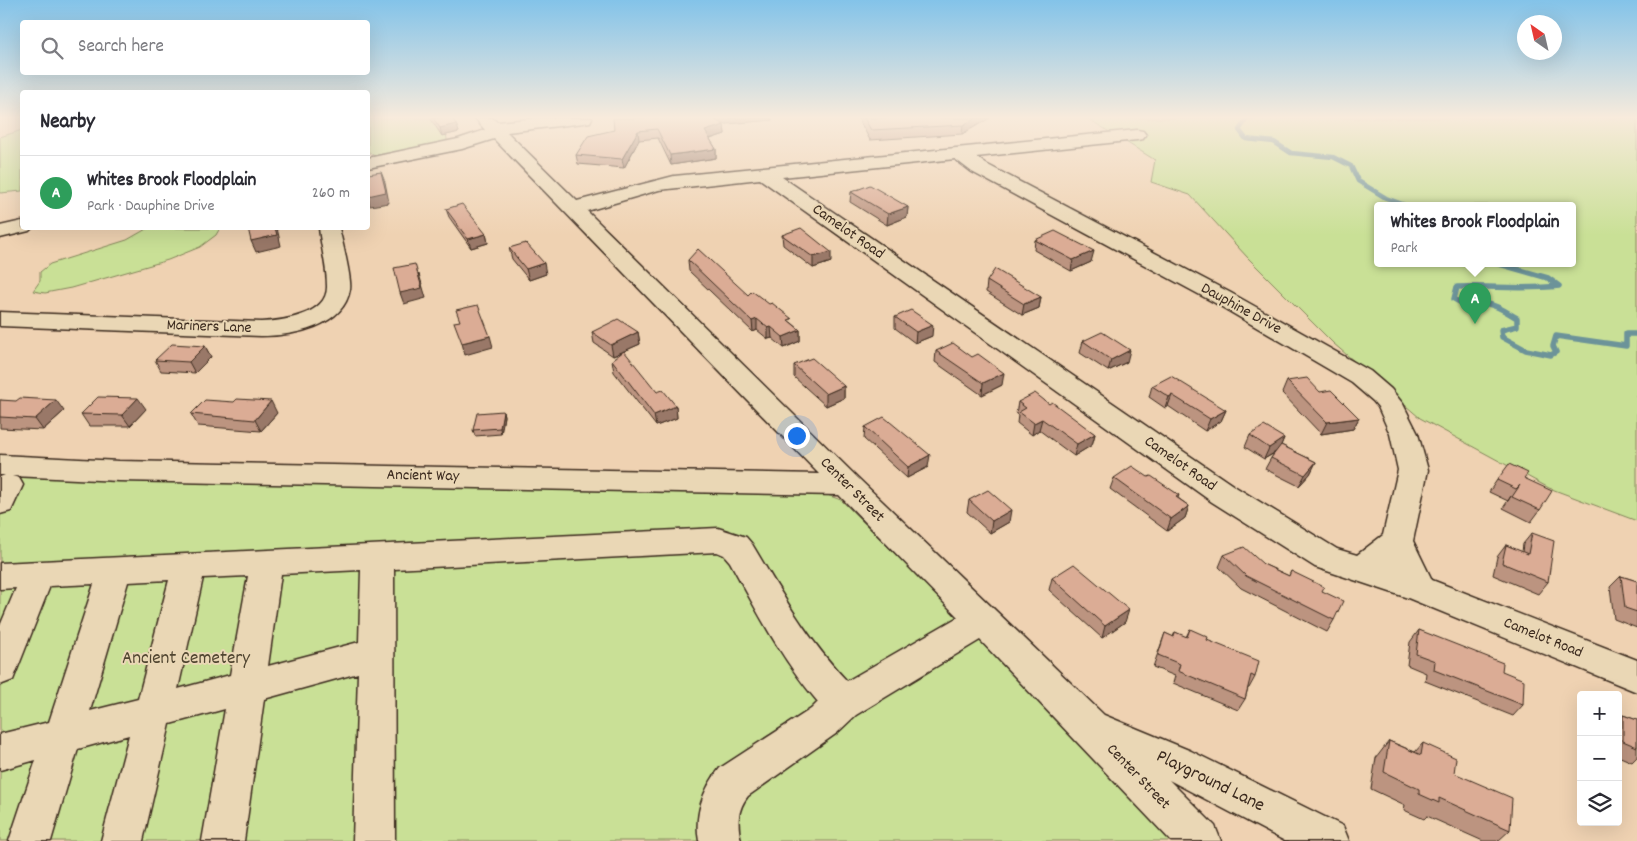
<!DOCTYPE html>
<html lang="en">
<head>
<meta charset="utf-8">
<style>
	body { margin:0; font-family:Dekko,sans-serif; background:#f7f7f7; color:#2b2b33 }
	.controls { position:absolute; right:15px; bottom:15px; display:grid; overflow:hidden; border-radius:5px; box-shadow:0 5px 20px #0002 }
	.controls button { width:45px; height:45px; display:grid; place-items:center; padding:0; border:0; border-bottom:1px solid #e1e1e2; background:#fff; color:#2b2b33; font:25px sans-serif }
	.compass { position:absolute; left:1517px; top:15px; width:45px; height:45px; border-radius:50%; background:#fff; box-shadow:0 5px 20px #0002; rotate:326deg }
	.you { position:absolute; left:796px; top:435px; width:18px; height:18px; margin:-12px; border:4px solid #fff; border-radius:50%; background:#1a73e8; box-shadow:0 0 0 8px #1a73e833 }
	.badge { display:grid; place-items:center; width:32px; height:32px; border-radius:50%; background:#0f766e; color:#fff; font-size:16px; font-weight:700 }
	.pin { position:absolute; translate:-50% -41px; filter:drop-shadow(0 1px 2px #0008) }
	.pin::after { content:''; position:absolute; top:26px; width:18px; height:15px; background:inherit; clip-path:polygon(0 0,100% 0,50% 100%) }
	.popup { position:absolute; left:1374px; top:202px; width:202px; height:65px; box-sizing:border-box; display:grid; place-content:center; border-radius:5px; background:#fff; filter:drop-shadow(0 1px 4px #0005); font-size:16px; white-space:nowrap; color:#7c7c81 }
	.popup b { font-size:19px; color:#2b2b33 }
	.popup::after { content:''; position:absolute; left:50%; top:100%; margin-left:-10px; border:10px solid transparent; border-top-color:#fff }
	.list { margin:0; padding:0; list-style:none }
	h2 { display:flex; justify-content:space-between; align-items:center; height:65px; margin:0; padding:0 20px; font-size:21px }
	h2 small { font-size:16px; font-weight:400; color:#7c7c81 }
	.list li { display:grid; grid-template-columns:32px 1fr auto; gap:15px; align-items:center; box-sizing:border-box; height:75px; padding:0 20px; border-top:1px solid #e1e1e2 }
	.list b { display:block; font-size:19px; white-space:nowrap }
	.list p { margin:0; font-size:16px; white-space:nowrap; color:#7c7c81 }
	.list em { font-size:16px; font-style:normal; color:#7c7c81 }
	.icon { flex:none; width:28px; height:28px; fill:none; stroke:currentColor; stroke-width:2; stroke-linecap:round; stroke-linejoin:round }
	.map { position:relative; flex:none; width:1637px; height:841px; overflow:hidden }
	.search { position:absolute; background:#fff; box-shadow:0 5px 20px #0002; left:20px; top:20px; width:350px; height:55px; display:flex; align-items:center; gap:12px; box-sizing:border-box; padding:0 18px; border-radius:5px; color:#7c7c81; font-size:19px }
	.panel { position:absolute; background:#fff; box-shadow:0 5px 20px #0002; left:20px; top:90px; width:350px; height:140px; border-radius:5px }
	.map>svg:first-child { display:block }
	.green { fill:#c9e096; stroke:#82855a; fill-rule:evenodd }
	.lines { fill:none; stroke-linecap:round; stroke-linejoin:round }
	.stream-far1 { stroke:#6c9399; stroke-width:4.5 }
	.stream { stroke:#6c9399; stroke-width:5.5 }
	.minor-casing { stroke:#3b2a1e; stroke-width:3 }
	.minor { fill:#ead7b5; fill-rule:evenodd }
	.wall { fill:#bc9480; stroke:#3b2a1e }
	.shaded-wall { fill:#997868; stroke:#3b2a1e }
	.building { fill:#dbac95; stroke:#3b2a1e }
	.labels { text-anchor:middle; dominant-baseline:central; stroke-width:4; stroke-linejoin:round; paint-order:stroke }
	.street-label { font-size:16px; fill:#3b2a1e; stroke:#ead7b5 }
	.near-park-label { font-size:19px; fill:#504530; stroke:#ead7b5 }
	.near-street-label { font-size:19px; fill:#3b2a1e; stroke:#ead7b5 }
</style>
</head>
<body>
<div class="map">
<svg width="1637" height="841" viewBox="0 0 1637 841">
	<rect width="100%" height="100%" fill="#efd2b2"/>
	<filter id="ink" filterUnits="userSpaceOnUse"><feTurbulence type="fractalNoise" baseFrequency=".02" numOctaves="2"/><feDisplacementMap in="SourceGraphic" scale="10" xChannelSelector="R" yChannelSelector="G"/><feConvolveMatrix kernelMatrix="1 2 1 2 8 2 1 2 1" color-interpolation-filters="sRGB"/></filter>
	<g filter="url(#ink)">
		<path class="green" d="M368,118H436L446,132L447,140L436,146L383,157L374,156L368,151Z
			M1087,118H1637V521L1549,488L1420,418L1333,343L1248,258L1190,195L1151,182L1155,160ZM1378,205H1572V263H1378Z
			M22,130V191L0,193V137Z
			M148,228H220L216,235L200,247L168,260L71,288L45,293L33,291L40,281V272L50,264L127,240Z
			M0,473L819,492L841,500L1033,692L1174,841H0Z"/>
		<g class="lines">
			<path class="stream-far1" d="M1252,118L1247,119L1239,130L1246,139L1274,142L1291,153L1333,157L1351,166L1358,181L1386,198L1405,205"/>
			<path class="stream" d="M1496,263L1548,278L1559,286C1525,290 1491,286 1457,287L1454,299C1470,309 1472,302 1488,304C1499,306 1508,313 1517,318V326L1501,330L1502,337L1526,350L1551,355L1556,352L1553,346L1556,336L1626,346V334H1637"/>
			<defs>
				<path id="minor" d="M475,118H492L497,122L539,118H592L590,122L584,123L507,132L577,201L674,176L1137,130L1143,131L1146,135L1143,139L1137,140L976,157L986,164L1231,293L1370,371L1391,389L1403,404L1418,434L1428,470L1413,541L1432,580L1637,660V692L1408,598L1315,567L1212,502L760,179L659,190L587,211L858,478L1104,715L1191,751L1343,826L1349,841H1285L1169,780L1215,826L1221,841H1171L980,640L856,715L837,733L748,796C737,810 737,824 741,841H699C694,815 703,789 720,768L811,709L818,702C781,659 757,611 730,562L724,555L717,552L394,569L395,841H353L358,673L264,699L244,841H202L225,709L170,724L143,841H101L129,735L78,749L51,841H9L36,760L0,770V734L49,722L94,584L50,586L13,680L0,685V626L16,588L0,589V563L718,528L746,537L752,544C782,594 807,639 847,681L958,617L839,495L119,481L12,476L19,478L23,485L11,511L0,514V477L5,475H0V455L119,461L819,474L494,139L462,149L368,168V158L458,139L485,130ZM955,159L972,172L1215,303L1352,383L1373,401L1378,407L1390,434L1398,470L1383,535L1357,555L1337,549L1234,486L782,177ZM361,570L359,642L268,666L281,574ZM248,576L230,675L178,689L203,578ZM169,580L138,699L90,711L128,582Z
					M22,221V228H32L29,231L0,238V226Z
					M319,228H339C342,240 352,280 350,289C344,327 292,336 261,336L0,326V312L261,322C282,321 328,315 327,286C327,267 321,247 319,228Z"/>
			</defs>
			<use href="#minor" class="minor-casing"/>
			<use href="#minor" class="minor"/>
		</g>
		<path class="wall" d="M430,118H452L456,124L459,132L442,136Z
			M713,118H772V120L723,124L724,125L725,134L710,139L716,149V158L671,165L658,138L639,140L624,168L578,164L576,155L614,130Z
			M858,118H990L962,134L870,140Z
			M851,192L908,207L907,217L887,225L850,202Z
			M446,209L486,234L488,243L471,248L449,217Z
			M782,235L831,262L813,268L783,245Z
			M1035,240L1091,262L1071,271L1034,250Z
			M509,248L546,274L529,280L512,259Z
			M688,260L748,295L792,323L800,330V341L784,348L772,338L768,339L757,330L753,332L689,271Z
			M987,281L1041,297L1039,308L1022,315L986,292Z
			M895,317L932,336L915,343L895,328Z
			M592,332H638L640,344L613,356L594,343Z
			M1083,341L1127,362L1108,371L1080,353Z
			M205,346L211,357L195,373L161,371L155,360Z
			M936,351L972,357L1002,385L982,395L935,362Z
			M612,360L676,406L677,418L656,426L614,372Z
			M794,365L844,386V398L826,406L794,377Z
			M1287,381L1320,392L1359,418L1353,429L1321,434L1282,393Z
			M1152,386L1226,410L1221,421L1205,431L1168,406L1165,408L1149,397Z
			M0,400L64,411L43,430L0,428Z
			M1018,402L1049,404L1095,434L1092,445L1074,456L1039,430L1032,435L1017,423L1018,415L1016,414Z
			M146,409L130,426H89L81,414Z
			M503,411L504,416L501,434L475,436L473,430Z
			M277,413L261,431L198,426L191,414Z
			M865,427L928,467L907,478L864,439Z
			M1250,435L1284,438L1281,445L1316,462L1310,474L1299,486L1265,469L1271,458L1275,453L1264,459L1245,447Z
			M1148,477L1179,495L1178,498L1189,506L1185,518L1167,531L1110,489L1114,478Z
			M1525,479L1540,510L1531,522L1503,508L1511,496L1508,501L1489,492L1497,480Z
			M969,500L1009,522L990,533L967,512Z
			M1532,533L1548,582L1538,594L1493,575L1497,557L1506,545L1522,552L1523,544Z
			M1224,555L1263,564L1289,576L1291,571L1322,591L1334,620L1327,632L1241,588L1219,567Z
			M1621,576L1637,581V628L1614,619L1610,587Z
			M1052,578L1125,622L1102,638L1049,590Z
			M1190,629L1207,640L1255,677L1249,688H1248L1245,699L1238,710L1173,683L1175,676L1153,667L1165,633L1173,637L1175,632L1186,637Z
			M1419,630L1502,671L1523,705L1513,716L1425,681L1426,673L1407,665L1410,642Z
			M1623,715L1637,720V757L1632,762L1618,756V719Z
			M1389,741L1415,752L1423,743L1454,773L1510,830L1498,841H1483L1427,816L1424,819L1404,810L1405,805L1371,789L1376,758Z"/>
		<path class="shaded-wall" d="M715,118H772V120L716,125Z
			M976,118H990L962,134L963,125Z
			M456,124L459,132L442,136L440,128Z
			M724,125L725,134L706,140L705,131Z
			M638,131L639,140L624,168L622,159Z
			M716,149V158L671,165L670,155Z
			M381,172L385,182L389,203L370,206L368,196Z
			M908,207L907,217L887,225L888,214Z
			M275,228H277L281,246L256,252L251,241Z
			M486,234L488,243L471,248L468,239Z
			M1094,251L1091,262L1071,271L1073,260Z
			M831,252V262L813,268V257Z
			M544,263L546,274L529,280L526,269Z
			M419,274L426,298L404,304L400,293Z
			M1041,297L1039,308L1022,315L1024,304Z
			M757,319V330L753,332L752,321Z
			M933,325L932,336L915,343L916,332Z
			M771,327L772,338L768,339V328Z
			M800,330V341L784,348L783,337Z
			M638,332L640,344L613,356L611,345Z
			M490,336L493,347L465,355L462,343Z
			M205,346L211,357L195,373L189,362Z
			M1130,350L1127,362L1108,371L1111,360Z
			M1004,373L1002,385L982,395L983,383Z
			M844,386V398L826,406V394Z
			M1172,395L1168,406L1165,408L1169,397Z
			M138,398L146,409L130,426L122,415Z
			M56,400L64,411L43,430L35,419Z
			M271,401L277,413L261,431L255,420Z
			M676,406L677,418L656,426L654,415Z
			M1226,410L1221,421L1205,431L1210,419Z
			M503,411L504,416L501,434L500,428Z
			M1359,418L1353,429L1321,434L1327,422Z
			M1042,419L1039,430L1032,435L1034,423Z
			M1095,434L1092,445L1074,456L1077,444Z
			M1284,438L1279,450L1264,459L1269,448Z
			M930,455L928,467L907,478L908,467Z
			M1316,462L1310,474L1299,486L1305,475Z
			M1189,506L1185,518L1167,531L1171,519Z
			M1011,510L1009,522L990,533L992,521Z
			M1129,610L1125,622L1102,638L1105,626Z"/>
		<path class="building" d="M433,118H452L456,124L440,128Z
			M613,118H712L724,125L705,131L716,149L670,155L657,129L638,131L622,159L576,155L588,136L614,130Z
			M864,118H976L963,125L871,130Z
			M381,172L386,192L368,196V174Z
			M870,185L908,207L888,214L851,192Z
			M462,204L486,234L468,239L446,209Z
			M248,228H275L277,235L251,241Z
			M801,228L831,252L813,257L782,235Z
			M1055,231L1094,251L1073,260L1035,240Z
			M526,243L544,263L526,269L509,248Z
			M698,249L748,295L752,291L769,304L772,303L792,319L788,320L800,330L783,337L771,327L768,328L757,319L752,321L688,260Z
			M415,264L422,288L400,293L394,268Z
			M995,269L1041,297L1024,304L987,281Z
			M478,305L490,336L462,343L454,322L460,321L456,310Z
			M911,310L933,325L916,332L895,317Z
			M618,319L638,332L611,345L592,332Z
			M1102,332L1130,350L1111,360L1083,341Z
			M953,343L972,357L978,354L1004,373L983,383L936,351Z
			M172,344L205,346L189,362L155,360Z
			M624,351L657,392L663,390L676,406L654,415L612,360Z
			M812,358L844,386L826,394L794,365Z
			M1171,376L1226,410L1210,419L1172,395L1169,397L1152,386Z
			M1307,378L1320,392L1331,390L1359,418L1327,422L1287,381Z
			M1035,393L1049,404L1052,402L1095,434L1077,444L1042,419L1034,423L1019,412L1026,408L1018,402Z
			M98,397L138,398L122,415L81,414Z
			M20,398L56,400L35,419L0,417V400L16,401Z
			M237,399L271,401L255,420L191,414L205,400L234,402Z
			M503,411L500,428L473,430L477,413Z
			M884,417L930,455L908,467L865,427Z
			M1264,426L1284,438L1269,448L1250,435Z
			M1281,445L1316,462L1305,475L1271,458Z
			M1509,464L1528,473L1524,478L1552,491L1540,510L1512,497L1520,485L1516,489L1497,480Z
			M1132,466L1148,477L1151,476L1179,495L1176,497L1189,506L1171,519L1114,478Z
			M988,490L1011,510L992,521L969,500Z
			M1532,533L1554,541L1548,582L1502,563L1506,545L1528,554Z
			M1244,547L1263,564L1289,576L1291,571L1324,587L1322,591L1343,601L1334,620L1246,576L1224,555Z
			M1074,564L1129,610L1105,626L1052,578Z
			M1621,576L1637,581V612L1625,608Z
			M1190,629L1208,637L1207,640L1259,661L1255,677L1251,675L1245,699L1178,671L1180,664L1158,655L1165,633L1174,637L1175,632L1187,637Z
			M1419,630L1503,663L1502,671L1524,680L1523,705L1434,670L1435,661L1416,654Z
			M1623,715L1637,720V747L1623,741Z
			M1389,741L1421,755L1423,743L1456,758L1454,773L1512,798L1510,830L1439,798V803L1419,794V789L1384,772Z"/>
	</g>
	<linearGradient id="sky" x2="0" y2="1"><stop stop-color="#83c3e9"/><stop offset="0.5" stop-color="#f8ebdc"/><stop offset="1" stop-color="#f8ebdc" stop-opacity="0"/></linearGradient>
	<rect width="1637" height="235" fill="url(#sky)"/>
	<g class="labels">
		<g class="street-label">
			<text transform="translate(848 232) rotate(35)">Camelot Road</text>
			<text transform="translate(1241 309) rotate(29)">Dauphine Drive</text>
			<text transform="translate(209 327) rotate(2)">Mariners Lane</text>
			<text transform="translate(1180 464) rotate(35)">Camelot Road</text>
			<text transform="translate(423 476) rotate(1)">Ancient Way</text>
			<text transform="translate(852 490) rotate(45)">Center Street</text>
			<text transform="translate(1543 638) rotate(22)">Camelot Road</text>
			<text transform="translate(1138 777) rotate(46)">Center Street</text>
		</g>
		<g class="near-park-label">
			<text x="186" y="659">Ancient Cemetery</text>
		</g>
		<g class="near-street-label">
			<text transform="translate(1210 782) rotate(26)">Playground Lane</text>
		</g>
	</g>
</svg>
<div class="controls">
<button>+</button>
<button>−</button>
<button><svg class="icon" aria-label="layers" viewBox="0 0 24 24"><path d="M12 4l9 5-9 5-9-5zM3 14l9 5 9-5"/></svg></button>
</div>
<svg class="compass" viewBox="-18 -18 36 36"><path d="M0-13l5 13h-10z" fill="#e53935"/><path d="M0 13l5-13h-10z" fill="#7c7c81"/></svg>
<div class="you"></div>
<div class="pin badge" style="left:1475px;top:324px;background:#2e9e5b">A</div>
<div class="popup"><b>Whites Brook Floodplain</b>Park</div>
<div class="search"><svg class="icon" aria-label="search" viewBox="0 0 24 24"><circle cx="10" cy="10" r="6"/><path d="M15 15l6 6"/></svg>Search here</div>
<section class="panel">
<h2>Nearby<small></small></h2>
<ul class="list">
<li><span class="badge" style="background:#2e9e5b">A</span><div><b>Whites Brook Floodplain</b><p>Park · Dauphine Drive</p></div><em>260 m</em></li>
</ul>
</section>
</div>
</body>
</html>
